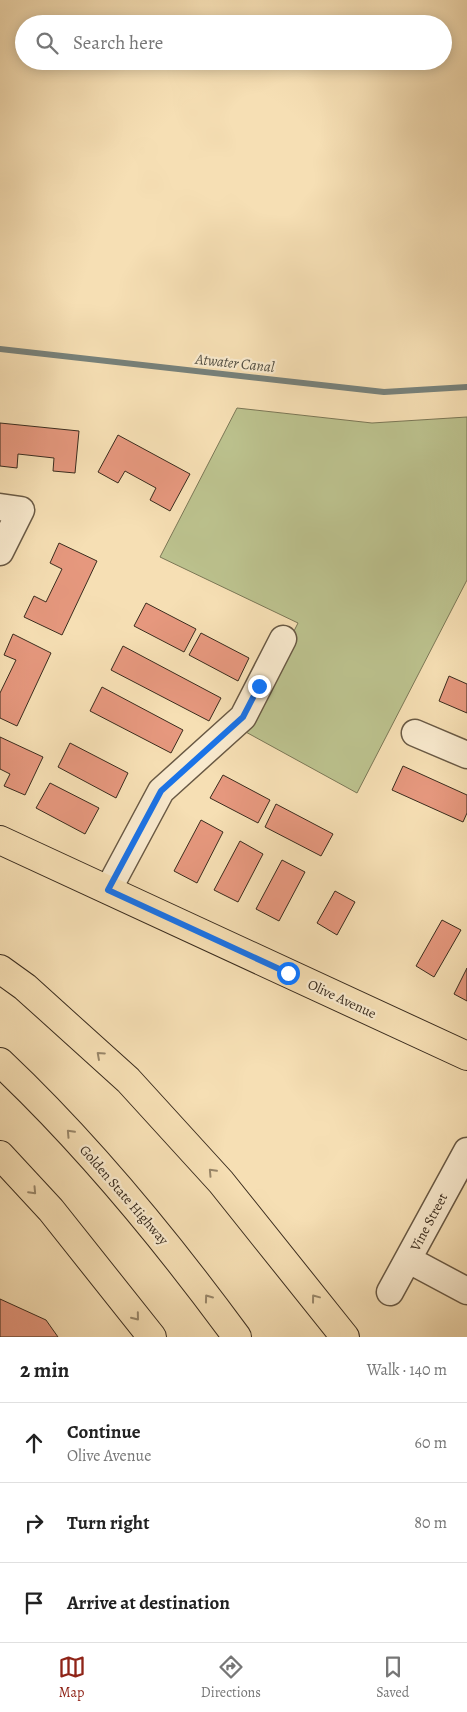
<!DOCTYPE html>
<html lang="en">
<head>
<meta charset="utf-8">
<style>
	body { margin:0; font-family:Alegreya,serif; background:#f6f6f6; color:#222 }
	.stop { position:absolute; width:15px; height:15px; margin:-11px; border:4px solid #1a73e8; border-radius:50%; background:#fff }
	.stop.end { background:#1a73e8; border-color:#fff; box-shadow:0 1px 5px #0008 }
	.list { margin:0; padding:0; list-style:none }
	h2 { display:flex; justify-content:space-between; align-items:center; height:65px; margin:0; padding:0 20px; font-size:21px }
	h2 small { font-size:16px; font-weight:400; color:#767676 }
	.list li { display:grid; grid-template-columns:32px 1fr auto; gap:15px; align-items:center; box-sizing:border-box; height:80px; padding:0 20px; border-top:1px solid #e0e0e0 }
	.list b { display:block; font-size:19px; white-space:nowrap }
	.list p { margin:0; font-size:16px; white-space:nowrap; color:#767676 }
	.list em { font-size:16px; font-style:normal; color:#767676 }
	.icon { flex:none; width:28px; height:28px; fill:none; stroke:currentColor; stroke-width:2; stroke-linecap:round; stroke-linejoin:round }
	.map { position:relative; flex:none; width:467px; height:1337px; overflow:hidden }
	.search { position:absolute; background:#fff; box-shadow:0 2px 12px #0003; left:15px; right:15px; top:15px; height:55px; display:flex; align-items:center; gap:12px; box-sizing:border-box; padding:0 18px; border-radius:28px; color:#767676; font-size:19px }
	.sheet { height:305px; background:#fff }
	nav { display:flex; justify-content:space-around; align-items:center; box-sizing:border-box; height:70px; border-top:1px solid #e0e0e0; background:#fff; font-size:14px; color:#767676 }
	nav a { display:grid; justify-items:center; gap:2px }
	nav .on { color:#8f2418 }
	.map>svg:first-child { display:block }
	.green { fill:#bcc28e; stroke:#7b7756 }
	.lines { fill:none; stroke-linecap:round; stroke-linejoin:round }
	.stream { stroke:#77817a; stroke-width:6 }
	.building { fill:#e6987e; stroke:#3a2c1e }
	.minor-casing { stroke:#695944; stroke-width:29 }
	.major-casing { stroke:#3a2c1e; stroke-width:30 }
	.highway-casing { stroke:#3a2c1e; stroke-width:30 }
	.minor { stroke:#f9eace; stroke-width:26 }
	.major { stroke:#f6dfb4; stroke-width:28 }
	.highway { stroke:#f6dfb4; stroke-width:28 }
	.oneway { stroke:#988669 }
	.route { stroke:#1a73e8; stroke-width:6 }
	.labels { text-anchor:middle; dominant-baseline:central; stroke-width:4.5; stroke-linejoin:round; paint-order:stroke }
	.street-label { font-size:14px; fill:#3a2c1e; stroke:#f9eace }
	.water-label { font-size:15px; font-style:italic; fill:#545044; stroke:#f9eace }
</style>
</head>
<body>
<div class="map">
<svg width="467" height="1337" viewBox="0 0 467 1337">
	<rect width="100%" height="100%" fill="#f6dfb4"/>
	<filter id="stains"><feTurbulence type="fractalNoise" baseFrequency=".004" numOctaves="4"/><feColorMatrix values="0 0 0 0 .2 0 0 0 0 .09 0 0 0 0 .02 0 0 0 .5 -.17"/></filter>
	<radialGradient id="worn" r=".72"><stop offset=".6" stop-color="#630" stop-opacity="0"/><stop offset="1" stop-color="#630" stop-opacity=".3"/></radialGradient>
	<path class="green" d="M237,408L372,423L467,417V580L357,793L244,731L298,623L160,557Z"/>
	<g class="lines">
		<path class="stream" d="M0,349L384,392L467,387"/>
	</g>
	<path class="building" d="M0,423L79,431L75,473L53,471L54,458L18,454L17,468L0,466Z
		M118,435L190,474L170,511L150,500L156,488L125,471L118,483L98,472Z
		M59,543L97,561L62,635L24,617L34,596L46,602L62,569L50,563Z
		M146,603L196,629L184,652L134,626Z
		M201,633L249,658L238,681L189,655Z
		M13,634L51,653L17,726L0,718V693L16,660L4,655Z
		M123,646L221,698L209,721L111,670Z
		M449,676L467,684V713L439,701Z
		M102,687L183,730L171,753L90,711Z
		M0,737L43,757L25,795L4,786L10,774L0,769Z
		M70,743L128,773L116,798L58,767Z
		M403,766L467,795V813L463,822L392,790Z
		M223,775L270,800L258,823L210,798Z
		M50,783L99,808L85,834L36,808Z
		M276,804L333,834L321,856L265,827Z
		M201,820L223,832L197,883L174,871Z
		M240,841L263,854L238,902L214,890Z
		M282,860L305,872L279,921L256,909Z
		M335,891L355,902L337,935L317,923Z
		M442,920L461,930L434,977L416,966Z
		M467,968V1001L454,994Z
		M0,1299L46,1320L58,1337H0Z"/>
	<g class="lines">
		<defs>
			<path id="minor" d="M0,507L21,510L0,552
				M415,733L467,755
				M108,890L161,791L243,717L283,639
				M409,1260L467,1291
				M390,1292L467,1151"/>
			<path id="major" d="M0,840L467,1056"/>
			<path id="highway" d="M0,969L25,987L128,1080L221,1182L345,1337
				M0,1062C88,1145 165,1239 237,1337
				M0,1155L51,1210L152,1337"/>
		</defs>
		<use href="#minor" class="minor-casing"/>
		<use href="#major" class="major-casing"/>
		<use href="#highway" class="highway-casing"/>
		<use href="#minor" class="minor"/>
		<use href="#major" class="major"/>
		<use href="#highway" class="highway"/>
	</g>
	<defs><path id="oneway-chevron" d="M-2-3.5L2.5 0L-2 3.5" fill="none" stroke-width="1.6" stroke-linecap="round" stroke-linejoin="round" transform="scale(1.25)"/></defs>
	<g class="oneway">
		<use href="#oneway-chevron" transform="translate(100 1055) rotate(-138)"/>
		<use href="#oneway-chevron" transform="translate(70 1133) rotate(-133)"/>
		<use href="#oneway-chevron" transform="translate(212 1172) rotate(-133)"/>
		<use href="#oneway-chevron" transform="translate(33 1191) rotate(47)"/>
		<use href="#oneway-chevron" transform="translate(208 1298) rotate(-126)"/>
		<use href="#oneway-chevron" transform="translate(315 1298) rotate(-127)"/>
		<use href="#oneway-chevron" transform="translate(136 1317) rotate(51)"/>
	</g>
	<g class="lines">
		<path class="route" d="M259,686L243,717L161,791L108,890L288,973"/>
	</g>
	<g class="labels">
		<g class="street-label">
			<text transform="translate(342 999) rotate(25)">Olive Avenue</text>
			<text transform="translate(124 1195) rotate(49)">Golden State Highway</text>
			<text transform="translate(429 1222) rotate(-62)">Vine Street</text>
		</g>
		<g class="water-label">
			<text transform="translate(235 363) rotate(6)">Atwater Canal</text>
		</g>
	</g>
	<rect width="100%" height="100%" filter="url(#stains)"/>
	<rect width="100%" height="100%" fill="url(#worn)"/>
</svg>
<div class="stop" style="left:288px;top:973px"></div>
<div class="stop end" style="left:259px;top:686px"></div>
<div class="search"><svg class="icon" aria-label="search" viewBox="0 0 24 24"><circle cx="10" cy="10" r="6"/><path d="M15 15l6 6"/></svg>Search here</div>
</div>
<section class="sheet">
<h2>2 min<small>Walk · 140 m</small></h2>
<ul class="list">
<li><svg class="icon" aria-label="ahead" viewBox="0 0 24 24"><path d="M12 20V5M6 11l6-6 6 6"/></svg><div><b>Continue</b><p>Olive Avenue</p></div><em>60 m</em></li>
<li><svg class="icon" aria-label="right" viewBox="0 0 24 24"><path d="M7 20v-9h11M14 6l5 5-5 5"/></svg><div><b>Turn right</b></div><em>80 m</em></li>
<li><svg class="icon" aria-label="arrive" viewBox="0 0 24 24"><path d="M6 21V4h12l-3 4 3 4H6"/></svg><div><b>Arrive at destination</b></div></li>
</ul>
</section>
<nav>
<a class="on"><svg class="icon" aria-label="map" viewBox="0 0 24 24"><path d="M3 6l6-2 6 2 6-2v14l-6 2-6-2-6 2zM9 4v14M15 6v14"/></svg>Map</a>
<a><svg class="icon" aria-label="directions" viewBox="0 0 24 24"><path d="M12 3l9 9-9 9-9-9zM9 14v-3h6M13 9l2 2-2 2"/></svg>Directions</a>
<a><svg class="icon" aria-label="saved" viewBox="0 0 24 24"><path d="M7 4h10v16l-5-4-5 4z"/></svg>Saved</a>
</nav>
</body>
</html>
